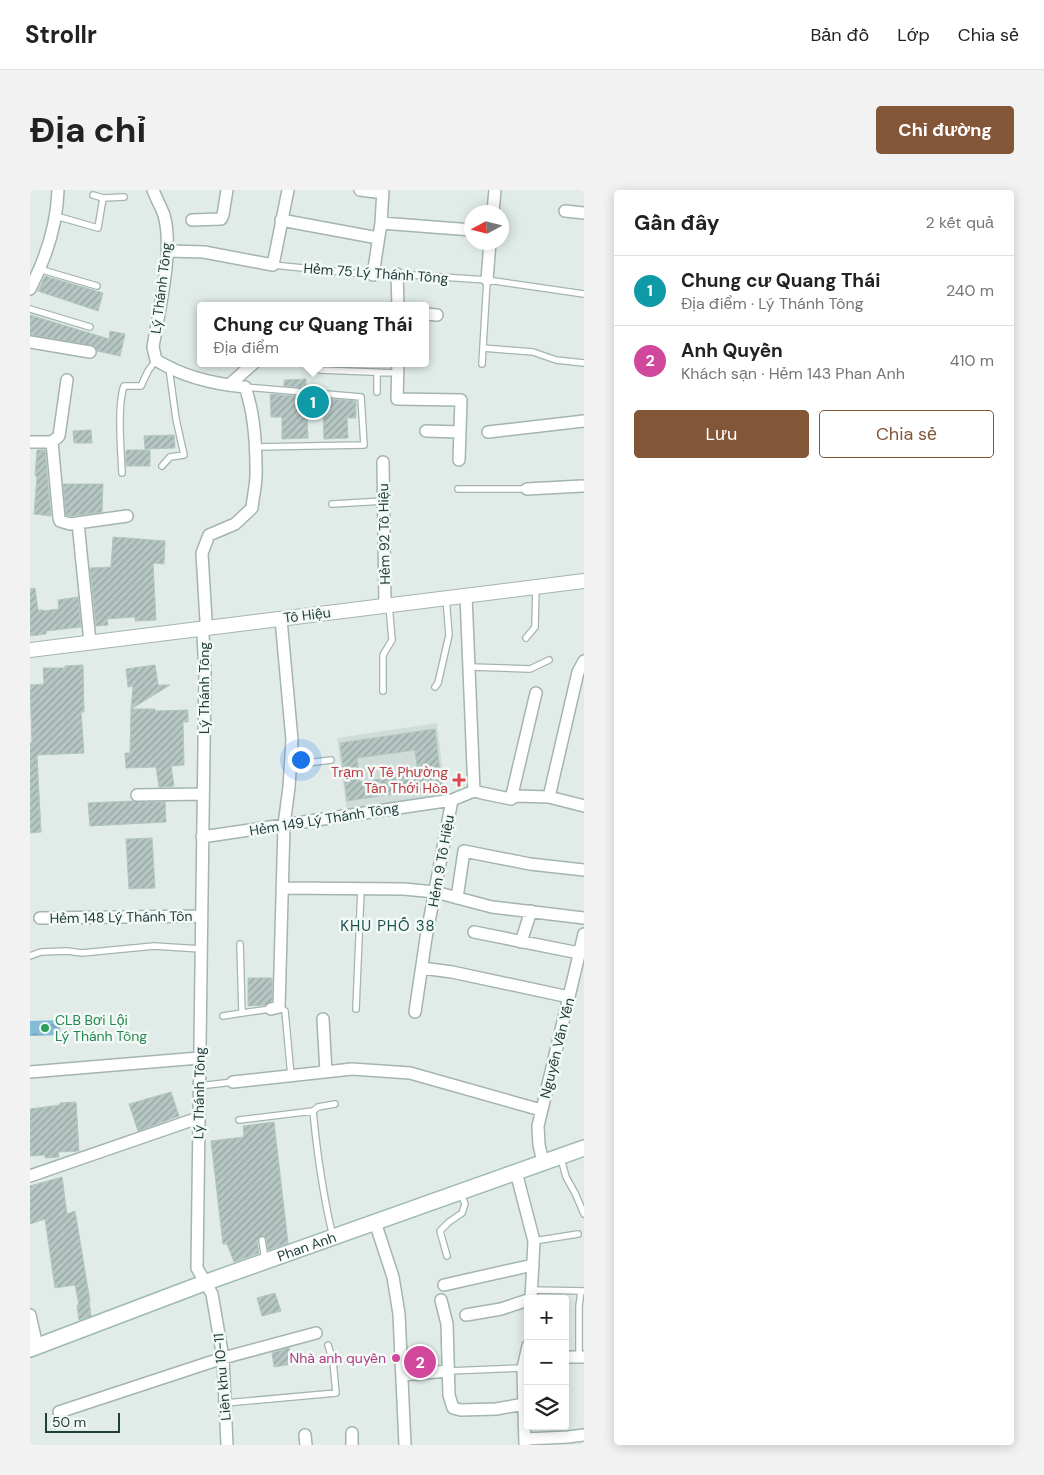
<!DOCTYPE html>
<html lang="vi">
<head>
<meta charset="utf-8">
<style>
	body { margin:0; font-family:"DM Sans",sans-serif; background:#f2f2f2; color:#222 }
	.controls { position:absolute; right:15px; bottom:15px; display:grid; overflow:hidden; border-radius:5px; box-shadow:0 2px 12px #0003 }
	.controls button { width:45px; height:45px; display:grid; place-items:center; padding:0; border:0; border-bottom:1px solid #e0e0e0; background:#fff; color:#222; font:25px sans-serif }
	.compass { position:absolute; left:434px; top:15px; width:45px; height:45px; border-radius:50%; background:#fff; box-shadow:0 2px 12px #0003; rotate:263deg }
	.scale { position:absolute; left:15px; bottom:12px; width:75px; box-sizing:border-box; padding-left:5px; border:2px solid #203e3b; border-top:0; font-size:14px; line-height:18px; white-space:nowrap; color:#203e3b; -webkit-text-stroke:4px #f2f9f6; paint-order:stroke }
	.you { position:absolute; left:270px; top:569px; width:18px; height:18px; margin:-12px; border:4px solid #fff; border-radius:50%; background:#1a73e8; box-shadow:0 0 0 8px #1a73e833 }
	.badge { display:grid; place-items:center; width:32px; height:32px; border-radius:50%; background:#835637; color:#fff; font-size:16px; font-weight:700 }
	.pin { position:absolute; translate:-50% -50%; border:2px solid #fff; box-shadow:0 1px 5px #0006 }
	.popup { position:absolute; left:167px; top:112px; width:232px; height:65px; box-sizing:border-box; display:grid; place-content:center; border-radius:5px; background:#fff; filter:drop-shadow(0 1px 4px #0005); font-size:16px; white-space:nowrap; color:#767676 }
	.popup b { font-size:19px; color:#222 }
	.popup::after { content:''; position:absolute; left:50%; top:100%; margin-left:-10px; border:10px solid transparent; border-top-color:#fff }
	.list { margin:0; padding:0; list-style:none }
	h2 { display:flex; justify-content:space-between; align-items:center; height:65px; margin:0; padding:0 20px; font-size:21px }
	h2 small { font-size:16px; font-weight:400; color:#767676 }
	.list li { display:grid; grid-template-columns:32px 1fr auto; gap:15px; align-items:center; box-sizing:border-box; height:70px; padding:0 20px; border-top:1px solid #e0e0e0 }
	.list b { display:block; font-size:19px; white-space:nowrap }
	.list p { margin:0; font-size:16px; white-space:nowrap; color:#767676 }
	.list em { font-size:16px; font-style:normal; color:#767676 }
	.actions { display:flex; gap:10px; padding:15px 20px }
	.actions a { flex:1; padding:11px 0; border:1px solid #835637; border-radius:5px; text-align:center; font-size:18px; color:#835637 }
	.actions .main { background:#835637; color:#fff }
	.icon { flex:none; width:28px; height:28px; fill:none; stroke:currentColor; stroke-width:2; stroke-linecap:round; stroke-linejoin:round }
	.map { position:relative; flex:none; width:554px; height:1255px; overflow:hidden; border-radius:5px }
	header { display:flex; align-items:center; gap:30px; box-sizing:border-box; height:70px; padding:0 25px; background:#fff; border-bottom:1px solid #e0e0e0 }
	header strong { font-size:24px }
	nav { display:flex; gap:28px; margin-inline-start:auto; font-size:18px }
	.intro { display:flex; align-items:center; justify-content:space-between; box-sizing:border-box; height:120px; padding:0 30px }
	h1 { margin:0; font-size:35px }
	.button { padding:12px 22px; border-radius:5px; background:#835637; color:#fff; font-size:18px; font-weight:700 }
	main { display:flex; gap:30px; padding:0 30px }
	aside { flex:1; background:#fff; border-radius:5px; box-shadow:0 2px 12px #0003 }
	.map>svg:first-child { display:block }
	.built { fill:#cfdcd8 }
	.water { fill:url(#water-ripples) }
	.building { fill:url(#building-hatch); stroke:#b3c6c1; fill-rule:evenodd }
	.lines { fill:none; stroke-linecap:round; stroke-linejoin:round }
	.service-casing { stroke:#a3b4b1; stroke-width:8 }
	.minor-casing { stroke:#a3b4b1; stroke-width:14 }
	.tertiary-casing { stroke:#a3b4b1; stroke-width:16 }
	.secondary-casing { stroke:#9eb9b3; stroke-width:18 }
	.service { stroke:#fff; stroke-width:5.5 }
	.minor { stroke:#fff; stroke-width:11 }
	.tertiary { stroke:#fff; stroke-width:14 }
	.secondary { stroke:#fff; stroke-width:15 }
	.health-dot { fill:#e0444e; stroke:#f2f9f6; stroke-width:2 }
	.leisure-dot { fill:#2e9e5b; stroke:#f2f9f6; stroke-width:2 }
	.hotel-dot { fill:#d1479c; stroke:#f2f9f6; stroke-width:2 }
	.labels { text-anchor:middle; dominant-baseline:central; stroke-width:5; stroke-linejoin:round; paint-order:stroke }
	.street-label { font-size:14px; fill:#203e3b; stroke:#f2f9f6 }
	.health-label { font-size:14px; fill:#be3a42; stroke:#f2f9f6; text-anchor:end }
	.leisure-label { font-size:14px; fill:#27864d; stroke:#f2f9f6; text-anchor:start }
	.hotel-label { font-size:14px; fill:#b23c85; stroke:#f2f9f6; text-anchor:end }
	.neighbourhood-label { font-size:15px; letter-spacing:1px; fill:#1b514c; stroke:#f2f9f6 }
</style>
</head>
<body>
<header>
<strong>Strollr</strong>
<nav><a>Bản đồ</a><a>Lớp</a><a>Chia sẻ</a></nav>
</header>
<div class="intro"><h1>Địa chỉ</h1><a class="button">Chỉ đường</a></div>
<main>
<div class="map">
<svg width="554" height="1255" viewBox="0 0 554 1255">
	<defs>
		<pattern id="water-ripples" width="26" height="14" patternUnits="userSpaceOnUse" patternTransform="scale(1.25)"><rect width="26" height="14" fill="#85bcd5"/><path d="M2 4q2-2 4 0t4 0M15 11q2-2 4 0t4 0" fill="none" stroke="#6c9aae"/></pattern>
		<pattern id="building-hatch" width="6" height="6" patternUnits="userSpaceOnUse" patternTransform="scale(1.25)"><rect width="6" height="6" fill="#b6c7c3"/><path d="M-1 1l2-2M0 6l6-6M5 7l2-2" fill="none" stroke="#94a3a0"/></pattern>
	</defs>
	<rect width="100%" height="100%" fill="#e1ece9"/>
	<path class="built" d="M407,533L416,610L317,622L307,548Z"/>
	<path class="water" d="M29,830L31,845L0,846V831Z"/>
	<path class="building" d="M15,86L73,103L68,121L8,101Z
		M0,125L79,149L80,141L95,144L90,166L67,161L65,157L61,155L0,145Z
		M276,189V198L254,196V190Z
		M240,204L326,211V228H317L318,248L294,249L293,223L277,224L278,248L252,249V227H241Z
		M61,240L62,253H44L43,241Z
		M144,245L145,258L115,259L114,246Z
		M7,260H15L21,326L4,324L7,286H5Z
		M96,260H120V276H96Z
		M33,294H73L72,322L41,326L36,325Z
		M83,347L135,351L134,374L123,373L126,430L105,431V427L77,429L78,435L66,436L60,378L81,377Z
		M5,398L8,420H13V421L29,419L28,410L48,407L51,437L16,441V444L0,446V399Z
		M53,475L54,522H51L54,563L7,565L11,642L0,643V553H2L0,495L14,494L13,478H35V476Z
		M125,475L128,495H140L101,519L103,496L98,497L96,479Z
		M101,519H125V521L158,520V532H153L154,575L141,576L144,596L129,597L126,577L96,578L95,563H100Z
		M405,539L412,599L390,602V600L317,611L310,553ZM385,560L388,584L330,592L327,568Z
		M102,611L107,612H135L136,632L60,636L58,613Z
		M122,648L125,698L99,699L96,649Z
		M218,788H242V811L235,815L218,816Z
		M141,902L149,926L108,941L99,914Z
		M46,912L49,961L28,962L29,967L15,968V965L0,966V919L30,915V913Z
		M244,932L258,1053L238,1060L236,1048L231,1046L227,1050L229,1063L204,1072L197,1054H193L181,951L214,947L213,936Z
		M32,987L37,1024L45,1021L60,1111H59L61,1126L49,1130L47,1115H49L45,1095L25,1098L15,1029L0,1034V996Z
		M245,1103L251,1121L232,1126L227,1108Z
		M259,1158L262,1174L244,1177L242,1163Z"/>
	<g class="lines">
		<defs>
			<path id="service" d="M63,5L73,8L94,7
				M26,26L68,38L73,8
				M243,75L343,85L367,84L457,90L554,104
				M9,79L67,96
				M0,119L60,137
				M453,158L503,162L526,170L554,173
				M289,173L290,180L367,183
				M452,174L457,90
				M215,197L331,207L334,255L225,257
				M347,202V182
				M132,276L140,267L154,265L146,229L139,178
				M92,283C91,261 87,215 94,196H111L118,181L126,170
				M428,299H497
				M302,314L354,311
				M496,448L505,437L506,396
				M440,477L500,479L519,470
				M405,497L408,493L419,445L416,408
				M353,501V465L362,450L359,415
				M260,575L301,570
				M210,754L212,823L241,819
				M0,766L11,762L37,761L52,763L124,756L171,759
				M249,817L255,821L261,886
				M326,819L331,699
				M193,826L212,823
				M169,896L203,892
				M209,930L283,921
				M531,968L536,987L545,1003L554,1024
				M303,1047C293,1005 287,963 283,921L288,917L305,914
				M232,1050L235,1070
				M504,1051L548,1044
				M417,1066L410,1041L419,1032L432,1023L435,1014L430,1002
				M501,1100L554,1101
				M549,1166V1116L551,1101
				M418,1181L493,1178
				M195,1213L306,1203L303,1171L298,1155"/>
			<path id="minor" d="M123,0C126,8 131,17 134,25C144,60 129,120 123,157L126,170C153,187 183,194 215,197C224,222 226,253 226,279C227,292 223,306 222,318L205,334L179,345L172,363L176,431L173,445L175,483L167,1078L182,1104L193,1168L197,1255
				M330,0L346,2
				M535,21L554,23
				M463,22L465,0
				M162,30L191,29L193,25L197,0
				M251,30L348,48
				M351,33L442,40
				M138,61L174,62L243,75L258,0
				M367,84L368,116
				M343,85L351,33L353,0
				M457,90L460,52
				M0,99C16,68 27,35 28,0
				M396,124L407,125
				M0,152L60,162
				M368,173L367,209L431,210L429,270
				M199,195L224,173
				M396,241L430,242
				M458,242L554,231
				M0,252H22L29,246L37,190
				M22,252L29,328L30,331L40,334L97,326
				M353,272L355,415
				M497,299L552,296
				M48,333L60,452
				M436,405L444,601
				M444,601L452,603L481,609L486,606L519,607L554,616
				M107,605L173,604
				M519,607L548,482L554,471
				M481,609L506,503
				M172,647L422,610L444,601
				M252,698L374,699L405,702L462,717L554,728
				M427,708L434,661L500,674L554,680
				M10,728L171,726
				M444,742L549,763
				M491,752L501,721
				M392,778L422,782L539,807
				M241,819L249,817L254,635L259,597L262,550L251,429
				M385,822L396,748L422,610
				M293,829L296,882
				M0,882L169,868
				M203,892L322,879L380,883L511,920
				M513,972L509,955L508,936L554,744
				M486,982L504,1051L501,1109
				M0,986L168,928
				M345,1032L363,1087L369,1124L375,1255
				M414,1095L503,1075
				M411,1110L417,1134L419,1205L423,1218L431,1220L466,1219L494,1214
				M0,1125L7,1156
				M436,1125L471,1119L498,1110
				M535,1167H554
				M372,1185L418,1181
				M29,1222L193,1168L286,1143
				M322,1243V1255
				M275,1245L276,1255
				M495,1249L538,1247L554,1245
				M495,1255L493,1178L498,1156"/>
			<path id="tertiary" d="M0,460L554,391"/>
			<g id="secondary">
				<path id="s1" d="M0,1159L174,1093L554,958"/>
			</g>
		</defs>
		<use href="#service" class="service-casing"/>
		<use href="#minor" class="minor-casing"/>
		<use href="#tertiary" class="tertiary-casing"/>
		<use href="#secondary" class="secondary-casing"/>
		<use href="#service" class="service"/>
		<use href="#minor" class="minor"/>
		<use href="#tertiary" class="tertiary"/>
		<use href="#secondary" class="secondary"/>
	</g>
	<path class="health-dot" d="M426.5 582.5h5v5h5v5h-5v5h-5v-5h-5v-5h5z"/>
	<circle class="leisure-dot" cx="15" cy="838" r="5"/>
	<circle class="hotel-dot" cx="366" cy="1168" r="5"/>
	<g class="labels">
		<g class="street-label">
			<text transform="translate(346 83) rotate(4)">Hẻm 75 Lý Thánh Tông</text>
			<text transform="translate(131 98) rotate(-83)">Lý Thánh Tông</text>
			<text transform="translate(354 344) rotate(-91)">Hẻm 92 Tô Hiệu</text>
			<text transform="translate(277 425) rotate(-7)">Tô Hiệu</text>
			<text transform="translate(174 498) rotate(-90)">Lý Thánh Tông</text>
			<text transform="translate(294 629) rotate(-9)">Hẻm 149 Lý Thánh Tông</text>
			<text transform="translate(411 671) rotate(-80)">Hẻm 9 Tô Hiệu</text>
			<text transform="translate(91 727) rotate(-1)">Hẻm 148 Lý Thánh Tôn</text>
			<text transform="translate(527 858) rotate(-76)">Nguyễn Văn Yến</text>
			<text transform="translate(169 903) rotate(-89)">Lý Thánh Tông</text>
			<text stroke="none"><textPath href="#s1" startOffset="295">Phan Anh</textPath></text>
			<text transform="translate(192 1187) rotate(-95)">Liên khu 10-11</text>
		</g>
		<g class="health-label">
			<text x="418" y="582">Trạm Y Tế Phường<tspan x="418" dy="16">Tân Thới Hòa</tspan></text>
		</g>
		<g class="leisure-label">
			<text x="25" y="830">CLB Bơi Lội<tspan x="25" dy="16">Lý Thánh Tông</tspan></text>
		</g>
		<g class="hotel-label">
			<text x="356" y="1168">Nhà anh quyền</text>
		</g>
		<g class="neighbourhood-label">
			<text x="358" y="736">KHU PHỐ 38</text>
		</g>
	</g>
</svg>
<div class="controls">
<button>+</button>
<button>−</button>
<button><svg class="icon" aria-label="layers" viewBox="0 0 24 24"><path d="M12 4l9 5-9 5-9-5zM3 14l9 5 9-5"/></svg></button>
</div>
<svg class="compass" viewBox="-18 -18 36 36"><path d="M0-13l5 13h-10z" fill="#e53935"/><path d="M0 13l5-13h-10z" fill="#767676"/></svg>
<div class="scale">50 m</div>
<div class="you"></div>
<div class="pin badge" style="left:283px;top:212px;background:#0f9aa8">1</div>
<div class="popup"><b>Chung cư Quang Thái</b>Địa điểm</div>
<div class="pin badge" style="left:390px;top:1172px;background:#d1479c">2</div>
</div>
<aside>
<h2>Gần đây<small>2 kết quả</small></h2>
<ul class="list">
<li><span class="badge" style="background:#0f9aa8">1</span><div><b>Chung cư Quang Thái</b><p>Địa điểm · Lý Thánh Tông</p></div><em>240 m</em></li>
<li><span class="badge" style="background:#d1479c">2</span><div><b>Anh Quyền</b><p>Khách sạn · Hẻm 143 Phan Anh</p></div><em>410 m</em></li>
</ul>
<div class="actions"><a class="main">Lưu</a><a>Chia sẻ</a></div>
</aside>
</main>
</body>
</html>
